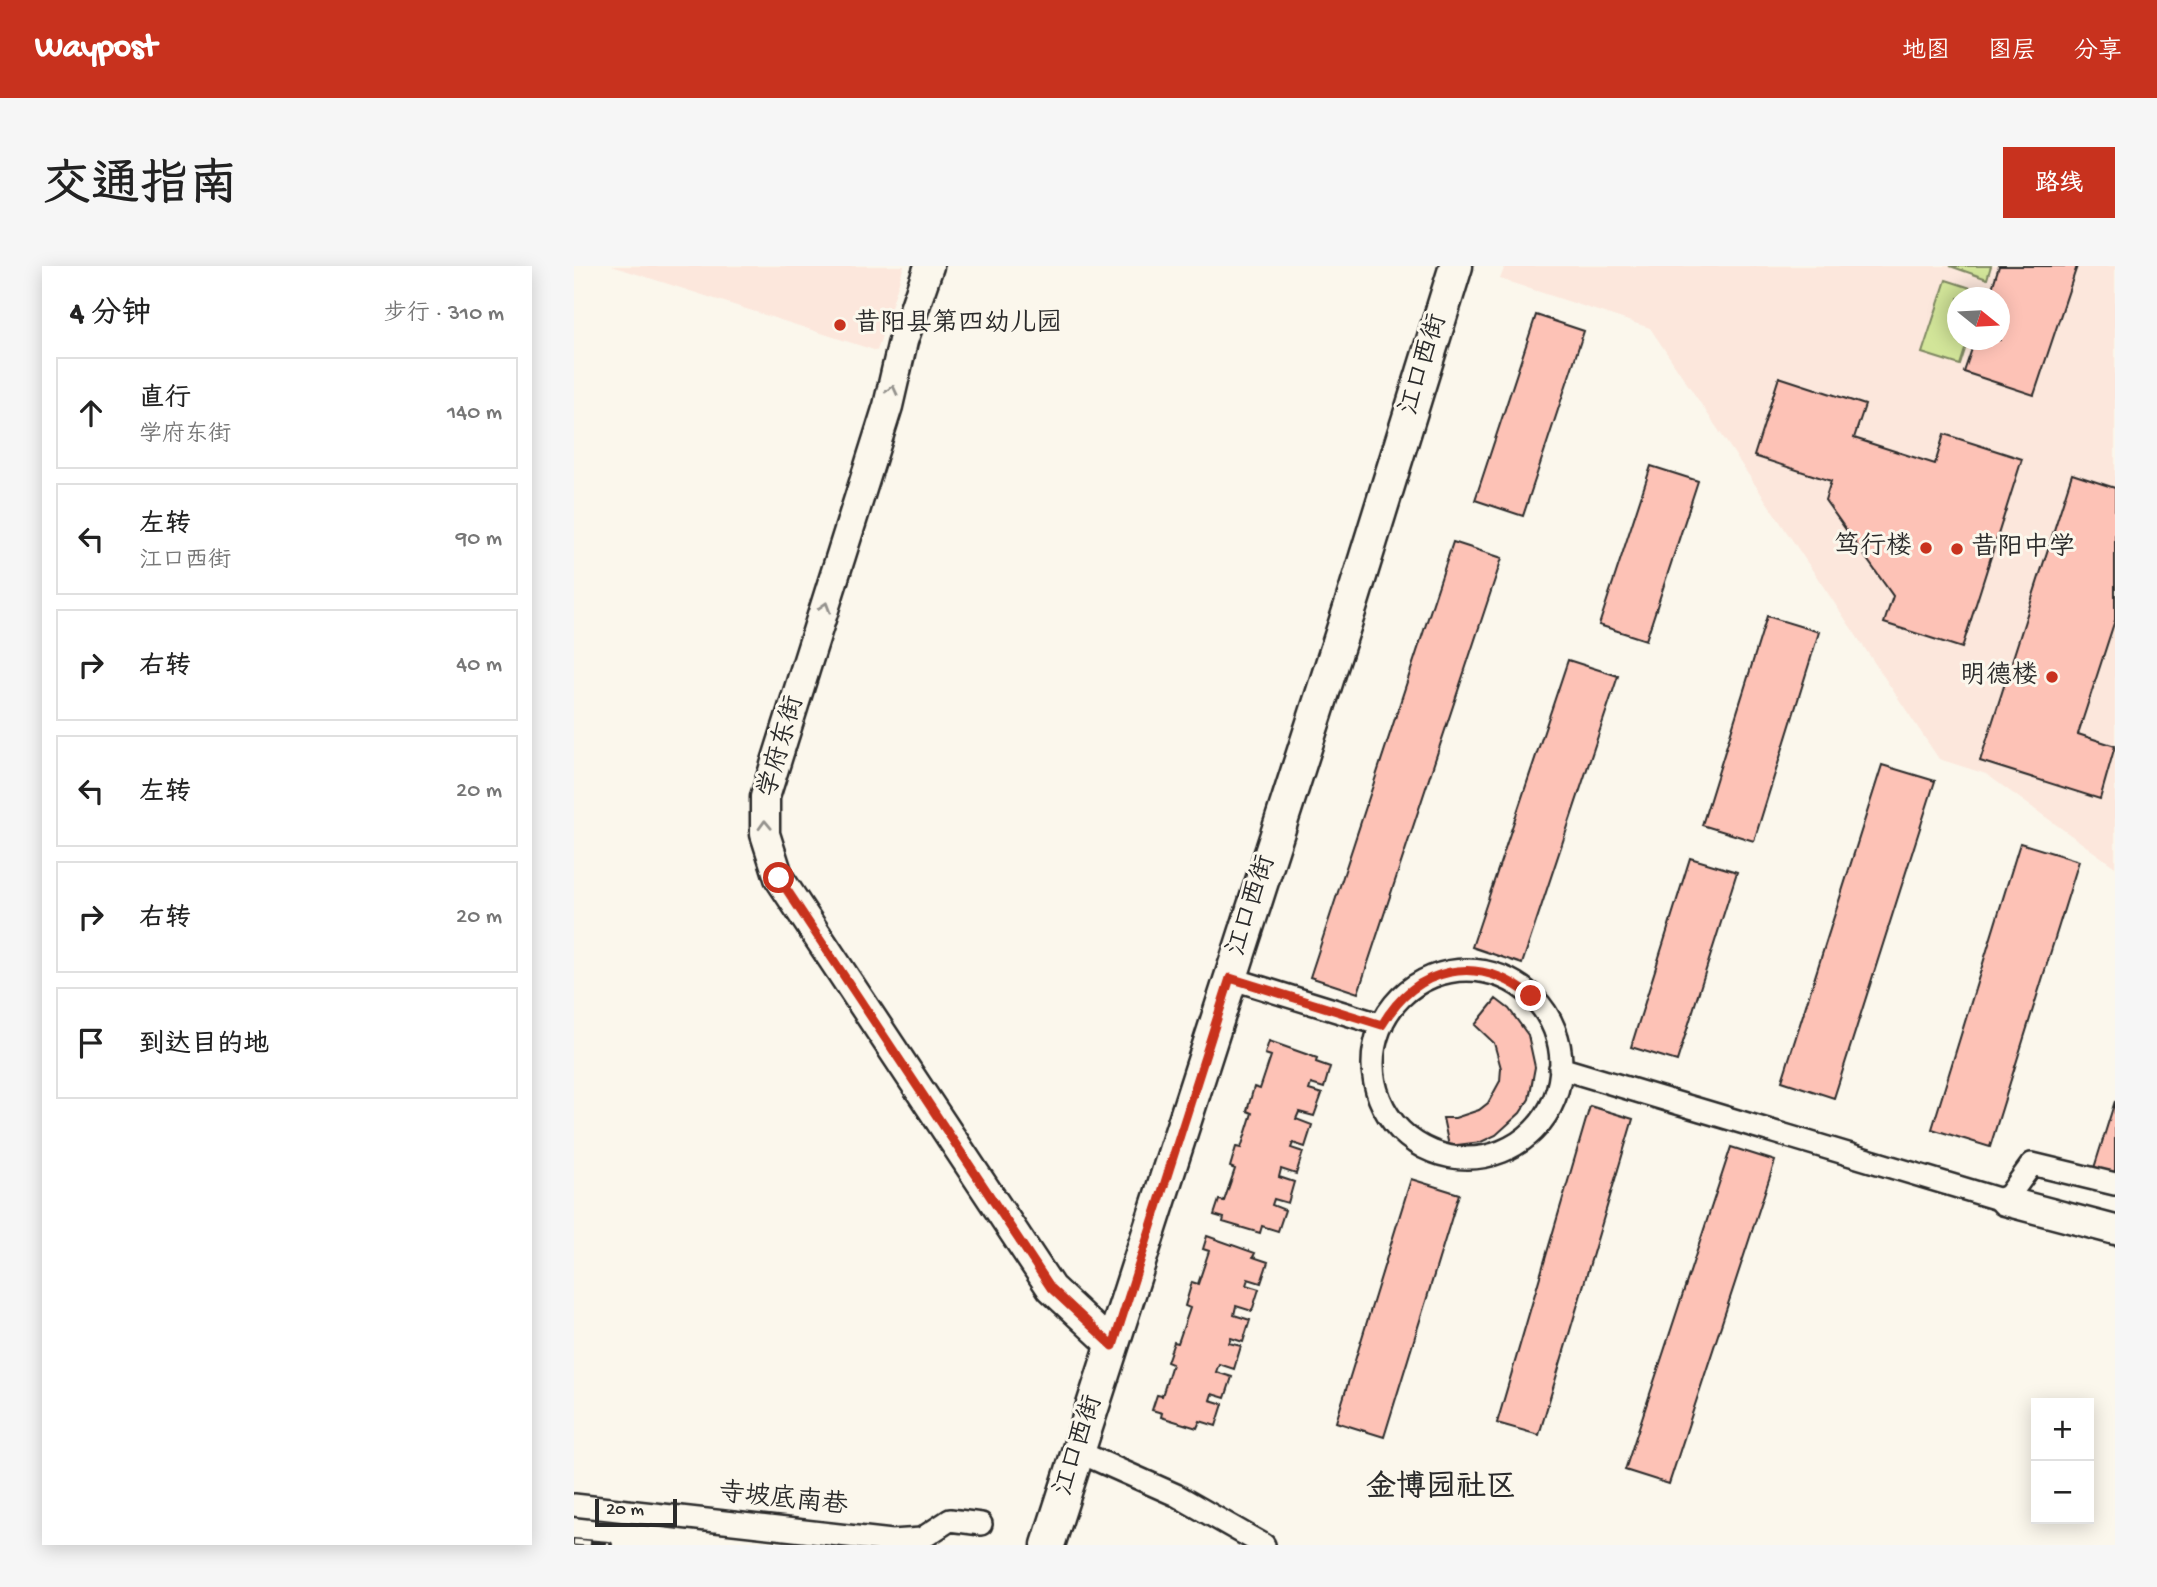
<!DOCTYPE html>
<html lang="zh">
<head>
<meta charset="utf-8">
<style>
	body { margin:0; font-family:"Gochi Hand","LXGW WenKai TC",sans-serif; background:#f6f6f6; color:#222 }
	.controls { position:absolute; right:21px; bottom:21px; display:grid; overflow:hidden; border-radius:0px; box-shadow:0 4px 18px #0003 }
	.controls button { width:63px; height:63px; display:grid; place-items:center; padding:0; border:0; border-bottom:2px solid #e0e0e0; background:#fff; color:#222; font:35px sans-serif }
	.compass { position:absolute; left:1373px; top:21px; width:63px; height:63px; border-radius:50%; background:#fff; box-shadow:0 4px 18px #0003; rotate:108deg }
	.scale { position:absolute; left:21px; bottom:18px; width:82px; box-sizing:border-box; padding-left:7px; border:4px solid #2b2b2b; border-top:0; font-size:19px; line-height:24px; white-space:nowrap; color:#2b2b2b; -webkit-text-stroke:5px #fbf7ec; paint-order:stroke }
	.stop { position:absolute; width:21px; height:21px; margin:-16px; border:5px solid #c8321e; border-radius:50%; background:#fff }
	.stop.end { background:#c8321e; border-color:#fff; box-shadow:0 2px 7px #0008 }
	.list { margin:0; padding:0; list-style:none }
	h2 { display:flex; justify-content:space-between; align-items:center; height:91px; margin:0; padding:0 28px; font-size:30px }
	h2 small { font-size:23px; font-weight:400; color:#767676 }
	.list li { display:grid; grid-template-columns:46px 1fr auto; gap:21px; align-items:center; box-sizing:border-box; height:112px; margin:0 14px 14px; padding:0 14px; border:2px solid #e0e0e0; border-radius:0px }
	.list b { display:block; font-size:26px; white-space:nowrap }
	.list p { margin:0; font-size:23px; white-space:nowrap; color:#767676 }
	.list em { font-size:23px; font-style:normal; color:#767676 }
	.icon { flex:none; width:38px; height:38px; fill:none; stroke:currentColor; stroke-width:2; stroke-linecap:round; stroke-linejoin:round }
	.map { position:relative; flex:none; width:1541px; height:1279px; overflow:hidden; border-radius:0px }
	header { display:flex; align-items:center; gap:42px; box-sizing:border-box; height:98px; padding:0 35px; background:#c8321e; color:#fff }
	header strong { font-size:33px }
	nav { display:flex; gap:38px; margin-inline-start:auto; font-size:24px }
	.intro { display:flex; align-items:center; justify-content:space-between; box-sizing:border-box; height:168px; padding:0 42px }
	h1 { margin:0; font-size:49px }
	.button { padding:18px 32px; border-radius:0px; background:#c8321e; color:#fff; font-size:24px; font-weight:700 }
	main { display:flex; gap:42px; padding:0 42px }
	aside { flex:1; background:#fff; border-radius:0px; box-shadow:0 4px 18px #0003 }
	.map>svg:first-child { display:block }
	.built { fill:#fce7dc; fill-rule:evenodd }
	.green { fill:#d2e599; stroke:#7e8862; stroke-width:2 }
	.building { fill:#fdc2b6; stroke:#2b2b2b; stroke-width:2 }
	.lines { fill:none; stroke-linecap:round; stroke-linejoin:round }
	.minor-casing { stroke:#2b2b2b; stroke-width:26 }
	.tertiary-casing { stroke:#2b2b2b; stroke-width:33 }
	.secondary-casing { stroke:#2b2b2b; stroke-width:37 }
	.minor { stroke:#fbf7ec; stroke-width:21 }
	.tertiary { stroke:#fbf7ec; stroke-width:28 }
	.secondary { stroke:#fbf7ec; stroke-width:32 }
	.rail-casing { stroke:#2b2b2b; stroke-width:8 }
	.rail { stroke:#fbf7ec; stroke-width:5; stroke-dasharray:16; stroke-linecap:butt }
	.oneway { stroke:#93918c }
	.route { stroke:#c8321e; stroke-width:9 }
	.poi-dot { fill:#c8321e; stroke:#fbf7ec; stroke-width:2.5 }
	.labels { text-anchor:middle; dominant-baseline:central; stroke-width:6; stroke-linejoin:round; paint-order:stroke }
	.poi-label { font-size:26px; fill:#2b2b2b; stroke:#fbf7ec; text-anchor:start }
	.street-label { font-size:26px; fill:#2b2b2b; stroke:#fbf7ec }
	.quarter-label { font-size:30px; font-weight:bold; fill:#2b2b2b; stroke:#fbf7ec }
</style>
</head>
<body>
<header>
<strong>Waypost</strong>
<nav><a>地图</a><a>图层</a><a>分享</a></nav>
</header>
<div class="intro"><h1>交通指南</h1><a class="button">路线</a></div>
<main>
<aside>
<h2>4 分钟<small>步行 · 310 m</small></h2>
<ul class="list">
<li><svg class="icon" aria-label="ahead" viewBox="0 0 24 24"><path d="M12 20V5M6 11l6-6 6 6"/></svg><div><b>直行</b><p>学府东街</p></div><em>140 m</em></li>
<li><svg class="icon" aria-label="left" viewBox="0 0 24 24"><path d="M17 20v-9H6M10 6l-5 5 5 5"/></svg><div><b>左转</b><p>江口西街</p></div><em>90 m</em></li>
<li><svg class="icon" aria-label="right" viewBox="0 0 24 24"><path d="M7 20v-9h11M14 6l5 5-5 5"/></svg><div><b>右转</b></div><em>40 m</em></li>
<li><svg class="icon" aria-label="left" viewBox="0 0 24 24"><path d="M17 20v-9H6M10 6l-5 5 5 5"/></svg><div><b>左转</b></div><em>20 m</em></li>
<li><svg class="icon" aria-label="right" viewBox="0 0 24 24"><path d="M7 20v-9h11M14 6l5 5-5 5"/></svg><div><b>右转</b></div><em>20 m</em></li>
<li><svg class="icon" aria-label="arrive" viewBox="0 0 24 24"><path d="M6 21V4h12l-3 4 3 4H6"/></svg><div><b>到达目的地</b></div></li>
</ul>
</aside>
<div class="map">
<svg width="1541" height="1279" viewBox="0 0 1541 1279">
	<rect width="100%" height="100%" fill="#fbf7ec"/>
	<filter id="ink" filterUnits="userSpaceOnUse"><feTurbulence type="fractalNoise" baseFrequency=".0143" numOctaves="2"/><feDisplacementMap in="SourceGraphic" scale="14" xChannelSelector="R" yChannelSelector="G"/><feConvolveMatrix kernelMatrix="1 2 1 2 8 2 1 2 1" color-interpolation-filters="sRGB"/></filter>
	<g filter="url(#ink)">
		<path class="built" d="M38,0H330L303,85Z
			M931,0H1541V601L1412,508L1365,493L1076,62L926,13ZM1384,32H1426V74H1384Z"/>
		<path class="green" d="M1376,0H1417L1413,13Z
			M1372,14L1409,26L1408,31L1384,32V74H1394L1386,99L1348,87Z"/>
		<path class="building" d="M1425,0H1503L1460,129L1390,106L1401,74H1426V32H1415Z
			M962,49L1010,65L949,250L901,234Z
			M1205,111L1291,139L1280,172L1361,198L1370,168L1448,193L1388,382L1310,357L1319,330L1251,234L1257,215L1180,190Z
			M1077,200L1124,215L1072,374L1025,359Z
			M1498,208L1541,222V354L1504,468L1541,480L1526,533L1406,495Z
			M879,276L928,292L784,727L736,711Z
			M1193,350L1245,366L1180,575L1128,559Z
			M994,394L1044,410L948,698L898,681Z
			M1308,499L1361,515L1260,832L1208,815Z
			M1446,577L1505,595L1416,881L1358,863Z
			M1116,592L1163,606L1103,795L1057,781Z
			M922,733L935,743L954,769L961,801L955,833L946,847L922,869L907,876L875,880L869,852H881L905,844L914,837L926,815L927,802L920,777L901,759Z
			M695,775L743,792L742,796L756,801L750,822L737,818L735,824L748,828L740,850L725,846L722,853L738,859L731,881L719,877L717,882L729,886L722,908L707,903L705,911L720,916L714,937L700,933L698,939L711,944L704,965L688,960L686,967L649,956L650,952L640,949L645,934L650,935L661,903L656,901L662,881L667,882L678,847L673,845L680,821L686,823L697,790L691,788Z
			M1541,835V908L1520,902Z
			M1016,840L1059,853L965,1169L923,1157Z
			M1157,881L1201,895L1095,1218L1051,1204Z
			M837,913L885,928L810,1171L762,1156Z
			M633,970L681,987L679,991L694,996L687,1017L674,1013L672,1019L685,1023L678,1045L662,1040L660,1049L676,1054L669,1076L657,1072L655,1077L667,1080L660,1103L645,1098L642,1106L658,1111L651,1132L638,1128L636,1134L649,1138L642,1160L626,1155L623,1162L587,1151L588,1147L578,1144L583,1129L588,1130L598,1098L593,1096L600,1076L604,1077L616,1042L611,1040L618,1016L624,1018L635,985L629,983Z"/>
		<g class="lines">
			<defs>
				<path id="minor" d="M799 798a94 94 0 1 1 188 0a94 94 0 1 1-188 0Z
					M656,712L808,759
					M986,802L1431,935L1458,898L1541,918
					M505,1186L602,1229L690,1279
					M0,1239L318,1275L347,1273L376,1254L407,1258"/>
				<path id="tertiary" d="M355,0L329,75L314,140L191,531V568L205,612L477,1022L539,1080
					M1431,935L1541,964"/>
				<path id="secondary" d="M474,1279L777,339L882,0"/>
			</defs>
			<use href="#minor" class="minor-casing"/>
			<use href="#tertiary" class="tertiary-casing"/>
			<use href="#secondary" class="secondary-casing"/>
			<use href="#minor" class="minor"/>
			<use href="#tertiary" class="tertiary"/>
			<use href="#secondary" class="secondary"/>
			<defs>
				<path id="rail" d="M0,1276L35,1279"/>
			</defs>
			<use href="#rail" class="rail-casing"/>
			<use href="#rail" class="rail"/>
		</g>
		<defs><path id="oneway-chevron" d="M-2-3.5L2.5 0L-2 3.5" fill="none" stroke-width="1.6" stroke-linecap="round" stroke-linejoin="round" transform="scale(1.75)"/></defs>
		<g class="oneway">
			<use href="#oneway-chevron" transform="translate(318 124) rotate(-77)"/>
			<use href="#oneway-chevron" transform="translate(251 341) rotate(-73)"/>
			<use href="#oneway-chevron" transform="translate(191 559) rotate(-92)"/>
		</g>
	</g>
	<g class="lines" filter="url(#ink)">
		<path class="route" d="M205,612L477,1022L539,1080L656,712L808,759C843,700 903,687 957,730"/>
	</g>
	<g class="poi-dot">
		<circle cx="266" cy="59" r="7"/>
		<circle cx="1352" cy="282" r="7"/>
		<circle cx="1383" cy="283" r="7"/>
		<circle cx="1478" cy="411" r="7"/>
	</g>
	<g class="labels">
		<g class="poi-label">
			<text x="280" y="59">昔阳县第四幼儿园</text>
			<text x="1338" y="282" text-anchor="end">笃行楼</text>
			<text x="1397" y="283">昔阳中学</text>
			<text x="1464" y="411" text-anchor="end">明德楼</text>
		</g>
		<g class="street-label">
			<text transform="translate(851 99) rotate(-73)">江口西街</text>
			<text transform="translate(209 481) rotate(-74)">学府东街</text>
			<text transform="translate(679 640) rotate(-72)">江口西街</text>
			<text transform="translate(506 1180) rotate(-72)">江口西街</text>
			<text transform="translate(209 1235) rotate(6)">寺坡底南巷</text>
		</g>
		<g class="quarter-label">
			<text x="867" y="1223">金博园社区</text>
		</g>
	</g>
</svg>
<div class="controls">
<button>+</button>
<button>−</button>
</div>
<svg class="compass" viewBox="-18 -18 36 36"><path d="M0-13l5 13h-10z" fill="#e53935"/><path d="M0 13l5-13h-10z" fill="#767676"/></svg>
<div class="scale">20 m</div>
<div class="stop" style="left:205px;top:612px"></div>
<div class="stop end" style="left:957px;top:730px"></div>
</div>
</main>
</body>
</html>
